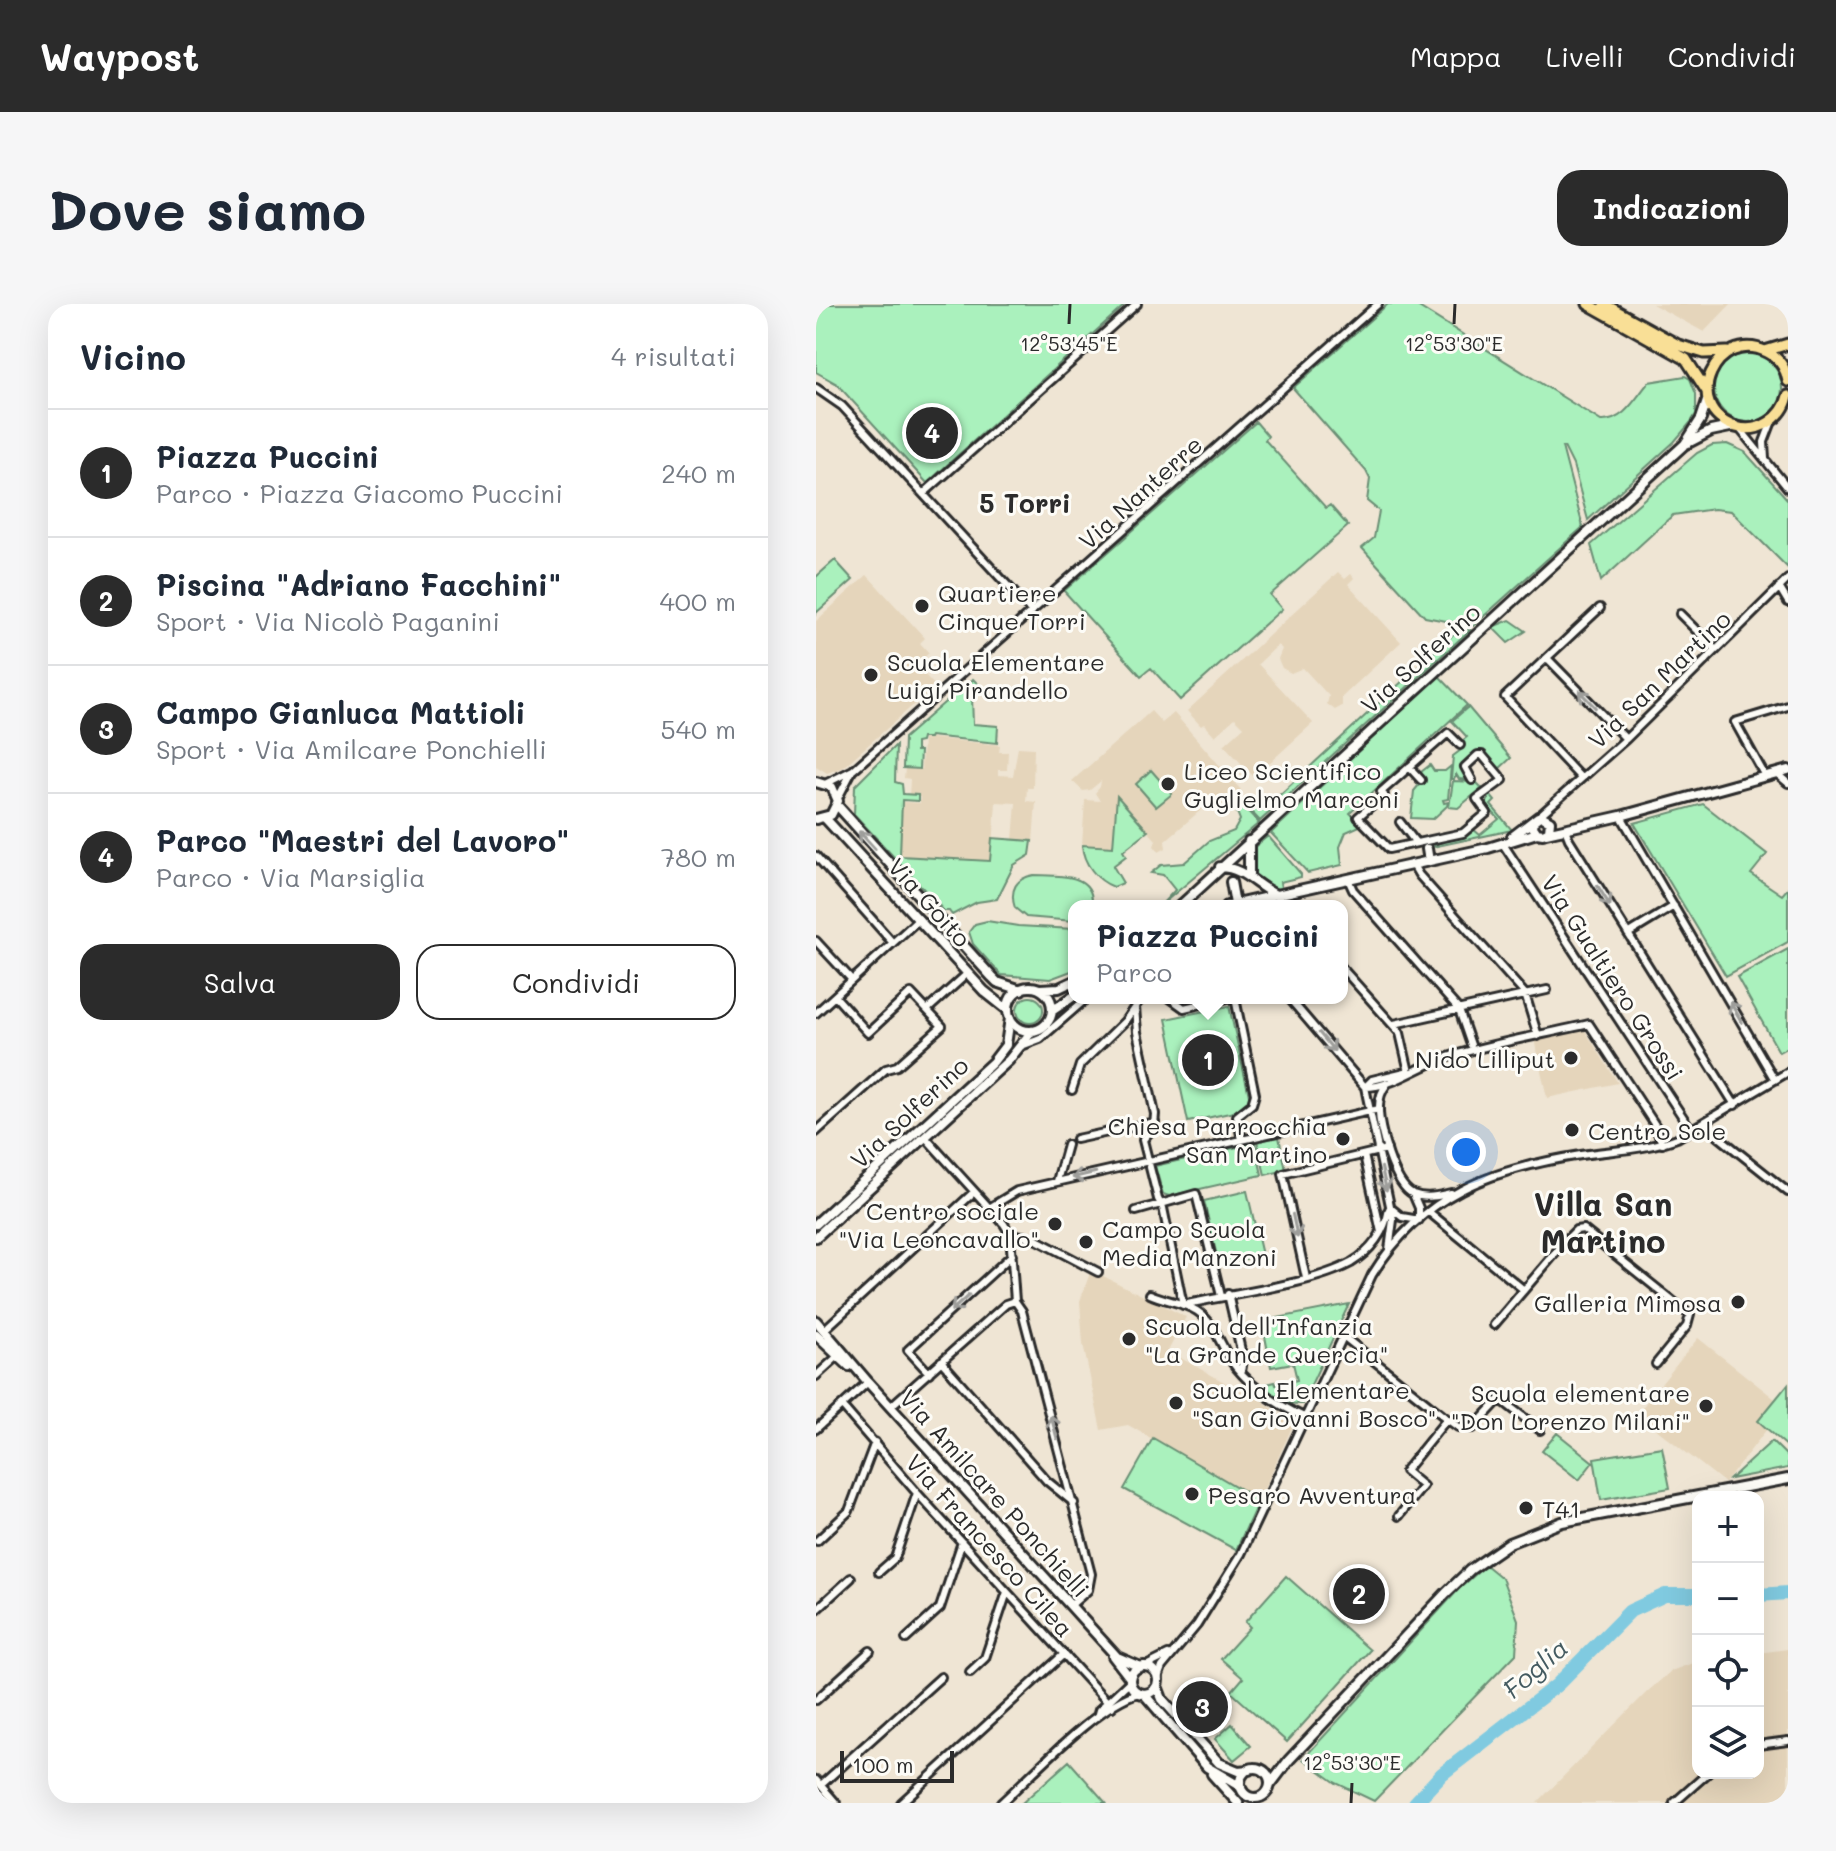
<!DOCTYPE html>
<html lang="it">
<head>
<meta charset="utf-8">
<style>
	body { margin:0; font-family:Mali,sans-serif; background:#f6f6f7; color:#1f2937 }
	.controls { position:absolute; right:24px; bottom:24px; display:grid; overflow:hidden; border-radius:16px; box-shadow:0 8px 32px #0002 }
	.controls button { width:72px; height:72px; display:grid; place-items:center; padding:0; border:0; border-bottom:2px solid #e0e1e3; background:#fff; color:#1f2937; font:40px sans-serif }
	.scale { position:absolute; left:24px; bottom:20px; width:114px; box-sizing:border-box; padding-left:8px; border:4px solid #2b2b2b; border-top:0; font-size:22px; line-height:28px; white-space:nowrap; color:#2b2b2b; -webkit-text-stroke:6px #fdfcf7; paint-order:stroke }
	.you { position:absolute; left:650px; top:848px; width:28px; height:28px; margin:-20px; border:6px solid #fff; border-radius:50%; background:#1a73e8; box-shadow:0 0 0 12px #1a73e833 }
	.badge { display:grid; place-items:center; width:52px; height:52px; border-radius:50%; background:#2b2b2b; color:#fff; font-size:26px; font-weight:700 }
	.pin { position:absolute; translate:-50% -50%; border:4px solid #fff; box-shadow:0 2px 8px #0006 }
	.popup { position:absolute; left:252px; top:596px; width:280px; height:104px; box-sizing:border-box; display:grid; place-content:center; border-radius:16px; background:#fff; filter:drop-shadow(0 2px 6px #0005); font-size:26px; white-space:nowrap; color:#747a83 }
	.popup b { font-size:30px; color:#1f2937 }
	.popup::after { content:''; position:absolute; left:50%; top:100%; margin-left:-16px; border:16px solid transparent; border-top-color:#fff }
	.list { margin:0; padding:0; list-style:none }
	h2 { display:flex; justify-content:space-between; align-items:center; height:104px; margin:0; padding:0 32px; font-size:34px }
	h2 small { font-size:26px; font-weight:400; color:#747a83 }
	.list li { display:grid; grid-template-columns:52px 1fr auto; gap:24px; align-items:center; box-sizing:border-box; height:128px; padding:0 32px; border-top:2px solid #e0e1e3 }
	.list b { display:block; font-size:30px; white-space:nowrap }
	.list p { margin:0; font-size:26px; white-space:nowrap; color:#747a83 }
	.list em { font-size:26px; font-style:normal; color:#747a83 }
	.actions { display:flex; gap:16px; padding:24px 32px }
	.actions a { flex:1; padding:18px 0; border:2px solid #2b2b2b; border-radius:24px; text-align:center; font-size:28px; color:#2b2b2b }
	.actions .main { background:#2b2b2b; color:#fff }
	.icon { flex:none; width:44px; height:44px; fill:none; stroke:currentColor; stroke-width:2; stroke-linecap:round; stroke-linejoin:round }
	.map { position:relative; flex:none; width:972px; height:1499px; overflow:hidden; border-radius:24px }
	header { display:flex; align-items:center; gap:48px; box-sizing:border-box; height:112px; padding:0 40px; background:#2b2b2b; color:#fff }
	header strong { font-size:38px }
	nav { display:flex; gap:44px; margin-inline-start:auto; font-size:28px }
	.intro { display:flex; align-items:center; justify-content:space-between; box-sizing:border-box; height:192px; padding:0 48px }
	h1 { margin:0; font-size:56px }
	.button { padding:20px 36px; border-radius:24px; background:#2b2b2b; color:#fff; font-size:28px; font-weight:700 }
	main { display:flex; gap:48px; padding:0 48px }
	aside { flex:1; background:#fff; border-radius:24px; box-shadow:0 8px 32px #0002 }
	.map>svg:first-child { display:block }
	.built { fill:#e5d5bb }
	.green { fill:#aaf1bd; stroke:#6a8e74; stroke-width:2 }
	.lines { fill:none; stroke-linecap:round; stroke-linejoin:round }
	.river { stroke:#80cae0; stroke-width:14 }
	.street-casing { stroke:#2b2b2b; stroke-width:12 }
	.secondary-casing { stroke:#2b2b2b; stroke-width:14 }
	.primary-casing { stroke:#2b2b2b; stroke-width:15 }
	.street { stroke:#fdfcf7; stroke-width:6 }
	.secondary { stroke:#fdfcf7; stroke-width:8 }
	.primary { stroke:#f9df96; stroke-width:9 }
	.oneway { stroke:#9e9e9b }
	.ticks { fill:none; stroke:#2b2b2b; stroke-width:3 }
	.poi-dot { fill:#2b2b2b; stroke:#fdfcf7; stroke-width:3 }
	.labels { text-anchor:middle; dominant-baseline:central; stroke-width:6; stroke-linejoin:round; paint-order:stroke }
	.street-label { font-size:24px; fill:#2b2b2b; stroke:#fdfcf7 }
	.poi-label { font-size:24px; fill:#2b2b2b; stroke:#fdfcf7; text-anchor:start }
	.neighbourhood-label { font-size:26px; font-weight:bold; fill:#2b2b2b; stroke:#fdfcf7 }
	.water-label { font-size:26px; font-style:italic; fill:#445b61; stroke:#fdfcf7 }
	.district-label { font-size:32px; font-weight:bold; fill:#2b2b2b; stroke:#fdfcf7 }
	.ticks-label { font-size:20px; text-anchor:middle; fill:#2b2b2b; stroke:#fdfcf7; stroke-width:6; stroke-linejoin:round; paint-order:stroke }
</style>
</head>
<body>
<header>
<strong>Waypost</strong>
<nav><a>Mappa</a><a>Livelli</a><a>Condividi</a></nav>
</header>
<div class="intro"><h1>Dove siamo</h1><a class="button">Indicazioni</a></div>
<main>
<aside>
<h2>Vicino<small>4 risultati</small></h2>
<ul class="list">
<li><span class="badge">1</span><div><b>Piazza Puccini</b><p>Parco · Piazza Giacomo Puccini</p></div><em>240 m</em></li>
<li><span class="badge">2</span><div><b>Piscina &quot;Adriano Facchini&quot;</b><p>Sport · Via Nicolò Paganini</p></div><em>400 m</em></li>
<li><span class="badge">3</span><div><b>Campo Gianluca Mattioli</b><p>Sport · Via Amilcare Ponchielli</p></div><em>540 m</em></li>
<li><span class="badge">4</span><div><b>Parco &quot;Maestri del Lavoro&quot;</b><p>Parco · Via Marsiglia</p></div><em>780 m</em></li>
</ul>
<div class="actions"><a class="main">Salva</a><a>Condividi</a></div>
</aside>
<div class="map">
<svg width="972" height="1499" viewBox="0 0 972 1499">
	<rect width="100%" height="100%" fill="#efe5d4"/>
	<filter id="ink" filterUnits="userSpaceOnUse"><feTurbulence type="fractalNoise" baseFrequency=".0125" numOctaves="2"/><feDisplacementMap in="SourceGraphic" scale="16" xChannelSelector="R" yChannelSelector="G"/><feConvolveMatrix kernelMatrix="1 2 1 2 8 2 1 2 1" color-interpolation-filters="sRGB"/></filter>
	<g filter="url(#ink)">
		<path class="built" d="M836,0H915L888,28Z
			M522,268L529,275L535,270L538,274L532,280L585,338L526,393V402L519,406L511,400L513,392L487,364L475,369L466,364L462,355L466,345L462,341L442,360L497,419L438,473L408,441L428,423L419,414L399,432L388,420L385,422L371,407Z
			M51,271L109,334L104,339L113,349L100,361L119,382L26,464L11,469L0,462V317Z
			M335,407L346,419L358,409L425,486L412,498L402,497L397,503L392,502L389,497L385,496L381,499L386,505L349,537L350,544L343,548L338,542L340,536L301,493L297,543L266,541L269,496L284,497L279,489L284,483L285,477L274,486L267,487L256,477Z
			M114,434L184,441L183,448H192L191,466H182V471L197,472L202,443L218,444L217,484H211L210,497L220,498L217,538L197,536L200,499L180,498L176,559L83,552L86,498L104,499V493L93,492L94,475L88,474L89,465L105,466L107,436Z
			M768,725L802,779L731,794L718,735Z
			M275,966L370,1013L352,1047L435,1093L439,1091L477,1121L443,1196L312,1121L285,1126L267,1040L264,997Z
			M882,1034L959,1095L942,1117L951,1125L909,1179L821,1110Z
			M972,1345V1499H721L831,1388L855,1367L882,1357V1469H942V1349Z"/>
		<path class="green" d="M7,0H310L111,179L21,80L0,68V5Z
			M572,0H598L785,117C808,118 820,93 833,78L869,72L874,75L880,90V110L875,118L858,138L772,216L757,161L748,143H746L767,223L657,322L609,313L546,244L558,234L563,207L551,197L554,175L550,167L477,84Z
			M898 84a34 34 0 1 1 68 0a34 34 0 1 1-68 0Z
			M440,118L452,132L449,136L510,204L514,201L532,222L454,291L466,305L364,396L335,364L325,372L248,287Z
			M911,140L929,148L972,196V264L915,207L898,205L857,211L785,277L775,241L881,149L896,141Z
			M19,256L37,276L0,309V273Z
			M694,316L710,327L692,339L676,323Z
			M644,324L654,326L444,517L426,498L431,494L439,504L447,497L456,498Z
			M623,372L651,401L534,509L546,521L530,528L524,543L526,561L492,569L455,529Z
			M157,375L164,382L156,393L157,420L182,422L181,439L114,432L113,434H106L105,438L100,439V447H104L103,465L87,464L88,434L136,392L151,383Z
			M652,403L695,454L683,465L669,450L664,448L646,463L648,469L654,476L643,475L640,470L638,475H635L637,452L645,446L646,437L651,433L636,417Z
			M80,441L79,478L86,480L87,490L102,491V497L86,496L84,552L174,557L176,534L216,537L214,551L198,561L181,595L161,598L136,611L133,607H128L38,510L39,482Z
			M614,461L618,467H629L635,462L632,495L627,496L628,499L632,498L631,502L617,515L595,514L598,487L608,475L605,468Z
			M335,466L356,490L340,503L320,480Z
			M637,477L660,478L666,484L642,504L633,503Z
			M674,491L679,497L675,501L696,526L617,543C624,535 645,534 657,525L664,531L683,515L670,501Z
			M301,492L332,527L307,547L310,552L297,562L307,579L298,583C281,577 267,559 266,541L297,543Z
			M425,500L443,519L344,602L359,586L347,571L335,569L345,561L368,559L393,537L418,527L424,516L419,503Z
			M887,500L951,550L935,570L966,591L972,584V638L910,672L818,519Z
			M452,532L485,570V573L464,578L465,584L455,585L434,570L436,545Z
			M218,571C242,572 279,568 276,602H258L257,617L210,613L199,604C193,586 200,574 218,571Z
			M171,617L202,622L258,625V666L234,675L185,671L157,640L153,628L159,620Z
			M972,645V743L963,748L921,673Z
			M201 706a13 13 0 1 1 26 0a13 13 0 1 1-26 0Z
			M413,702L434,796L418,808L372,818L350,715Z
			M463,833L470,866L449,871L441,837Z
			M439,839L446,871L353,892L347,890L339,862Z
			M431,887L446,951L403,961L388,897Z
			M533,1000L486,1100C470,1101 458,1092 447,1081L459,1078L460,1081L481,1076L477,1059L455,1063L446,1017Z
			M972,1080V1143L942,1117Z
			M741,1129L777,1158L763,1176L726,1147Z
			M337,1134L443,1196L420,1246L308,1185Z
			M956,1137L972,1153V1164L914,1175Z
			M846,1143L854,1184L785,1196L778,1154Z
			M670,1261L686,1274L702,1316L700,1350L558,1497L520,1479L487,1455L643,1285Z
			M470,1272L554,1346L471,1438L415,1388L427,1374L405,1355L434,1323L429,1318Z
			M384,1383L406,1408L388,1423L366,1399Z
			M416,1420L435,1442L418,1456L399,1435Z
			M253,1457L290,1499H206Z"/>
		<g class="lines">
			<path class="river" d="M942,1291L972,1289
				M599,1499L626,1470L741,1381L814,1307L849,1291H882"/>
			<defs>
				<path id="street" d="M0,84L26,102L216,308
					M924,125L972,184
					M949,155L948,138L956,117
					M107,190L321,0
					M963,283L972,298
					M864,310L899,345
					M732,355L810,435
					M644,441L632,429L565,488L568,491L542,513L573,545L647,529L671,509L661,495L687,476L666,451H662L649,463L656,476
					M593,463L605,476
					M960,469L972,479
					M949,472L919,418L972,402
					M765,474L689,393L784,304
					M11,479L37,466L562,0
					M22,494L35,469
					M805,512L959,776
					M722,513L810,435L972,275
					M584,518L600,539
					M749,525L753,535L919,801
					M687,540L876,827
					M0,552L77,639
					M597,561L603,571L709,690L722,732
					M532,575L537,586L643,706L655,741
					M459,590L470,602
					M812,630L858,602
					M0,637L36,676
					M526,664L584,729L593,768
					M354,694L368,704L412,694
					M419,694L439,790L436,800L421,812L426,836
					M473,694L549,783L577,916L573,946
					M319,703L321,728L339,810L338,822L327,836L342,895L347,904L367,1001
					M111,706L152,669
					M0,709L103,615
					M578,720L731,686
					M203,743L224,735L271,694
					M571,780C566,786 563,795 563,803C562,824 578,881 597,890C609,895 623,892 635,889
					M549,783C578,783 602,762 629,754C676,739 726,731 773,720L839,821L846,840
					M549,783L556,776L589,768
					M256,786L264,761L309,717L325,694
					M889,819L893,825L972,888
					M0,828L70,765L81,762L126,722L95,689L52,729L19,692
					M109,833L188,920L194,930L199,997L206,1007L275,1270L272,1286L255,1301
					M260,835L339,818
					M548,851L565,928
					M241,877L251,841
					M597,890L603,904V916
					M173,904L201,887L563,805
					M576,905L586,913L603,916
					M320,907L380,890L405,992
					M613,908L708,986
					M194,930L217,934L282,968
					M490,974L467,870L571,845
					M334,990C349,997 367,998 381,1007C399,1019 404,1041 416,1058C435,1084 461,1101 490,1114
					M412,990L427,1055L425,1068
					M367,1001C415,990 494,981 535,959C555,947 569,928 573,905
					M678,1021L754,932L760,926L767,925L874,1011L871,1022L840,1060
					M8,1026L158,888
					M527,1032L631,1115L589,1167L607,1182L583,1212
					M125,1057L231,1177L258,1199
					M113,1069L92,1046L196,951
					M0,1072L22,1052
					M26,1102L101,1189L296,1403
					M74,1103L190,1000L199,997
					M631,1115L642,1123L657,1124L684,1095L724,1126
					M0,1125L52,1078
					M1,1237L33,1207L59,1138
					M63,1268L79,1254L101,1189
					M0,1306L35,1274
					M90,1335L124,1304L146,1238
					M330,1362L352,1351
					M154,1368L169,1354L191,1288
					M342,1374L346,1363L381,1321L425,1250L556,971C606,890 675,865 765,851C797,846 830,846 861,834L972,768
					M0,1396L54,1347
					M281,1413L283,1406L314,1377
					M942,1441L972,1437
					M0,1476L20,1499
					M5,1481L125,1373
					M85,1499L248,1350
					M185,1499C217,1470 284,1398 323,1389
					M858,1499L892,1469"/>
				<path id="secondary" d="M870,140L895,127L919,122
					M0,478L16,483L22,497L15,511L0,515
					M21,501L176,673L181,678L205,686
					M9,514L168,687L192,706
					M730,529L805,512L972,466
					M696,533L722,513L725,512L734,517L733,527L727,530L721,529L717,523L718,516
					M433,537V570
					M611,545L613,557
					M404,563C428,564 438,580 458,590
					M415,578L419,600
					M364,602L869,140L885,115L891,97
					M411,602L672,544L721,529
					M192 705a22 22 0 1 1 44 0a22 22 0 1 1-44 0Z
					M224,685L243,684L258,677
					M236,707L258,692
					M0,920L177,758L190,741L194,714
					M0,933L193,756L216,727
					M0,1017L52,1078L301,1353L324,1363
					M0,1031L33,1062
					M297,1352L314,1374
					M314 1376a14 14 0 1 1 28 0a14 14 0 1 1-28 0Z
					M341,1382L346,1395L403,1459L422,1467L433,1466
					M328,1390L391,1463L425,1483
					M424 1479a15 15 0 1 1 30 0a15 15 0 1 1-30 0Z
					M396,1470L422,1499
					M454,1481L473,1456L630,1289L654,1266L693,1239L746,1218L972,1175"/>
				<path id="primary" d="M772,0L870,55L890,86
					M788,0L862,41L888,49L911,48
					M949,47L972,40
					M972,77C970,65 963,54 951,48C901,23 862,104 920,123C943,130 967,114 972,92"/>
			</defs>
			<use href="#street" class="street-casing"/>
			<use href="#secondary" class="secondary-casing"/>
			<use href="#primary" class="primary-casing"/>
			<use href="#street" class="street"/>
			<use href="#secondary" class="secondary"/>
			<use href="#primary" class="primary"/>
		</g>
		<defs><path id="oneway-shaft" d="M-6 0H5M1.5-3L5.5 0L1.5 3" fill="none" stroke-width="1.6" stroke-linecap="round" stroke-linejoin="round" transform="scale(2)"/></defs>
		<g class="oneway">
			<use href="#oneway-shaft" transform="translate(771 395) rotate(-134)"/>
			<use href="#oneway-shaft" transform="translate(51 536) rotate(-132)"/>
			<use href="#oneway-shaft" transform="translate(788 592) rotate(58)"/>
			<use href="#oneway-shaft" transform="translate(920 708) rotate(-120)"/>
			<use href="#oneway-shaft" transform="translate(511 738) rotate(50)"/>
			<use href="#oneway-shaft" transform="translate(268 871) rotate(167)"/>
			<use href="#oneway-shaft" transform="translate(568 875) rotate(78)"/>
			<use href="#oneway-shaft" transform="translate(479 922) rotate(78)"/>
			<use href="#oneway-shaft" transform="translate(144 999) rotate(138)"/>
			<use href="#oneway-shaft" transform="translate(238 1123) rotate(-105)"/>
		</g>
	</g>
	<path class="ticks" d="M253,20L254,0M638,20L639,0M535,1499L536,1479"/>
	<g class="poi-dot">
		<circle cx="106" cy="302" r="8"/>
		<circle cx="55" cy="371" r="8"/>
		<circle cx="352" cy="480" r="8"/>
		<circle cx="755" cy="754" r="8"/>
		<circle cx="756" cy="826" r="8"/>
		<circle cx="527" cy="835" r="8"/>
		<circle cx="239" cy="920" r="8"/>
		<circle cx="270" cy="938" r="8"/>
		<circle cx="922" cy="998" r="8"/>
		<circle cx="313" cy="1035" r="8"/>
		<circle cx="360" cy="1099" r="8"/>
		<circle cx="890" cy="1102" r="8"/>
		<circle cx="376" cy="1190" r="8"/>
		<circle cx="710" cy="1204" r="8"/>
	</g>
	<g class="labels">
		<g class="street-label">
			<text transform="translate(324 188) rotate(-42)">Via Nanterre</text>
			<text transform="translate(604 354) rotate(-42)">Via Solferino</text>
			<text transform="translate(843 375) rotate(-44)">Via San Martino</text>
			<text transform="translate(114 598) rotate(48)">Via Goito</text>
			<text transform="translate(797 673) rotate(57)">Via Gualtiero Grossi</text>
			<text transform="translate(93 808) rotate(-43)">Via Solferino</text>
			<text transform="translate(179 1189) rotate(48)">Via Amilcare Ponchielli</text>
			<text transform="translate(174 1241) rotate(48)">Via Francesco Cilea</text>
		</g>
		<g class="poi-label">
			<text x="122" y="288">Quartiere<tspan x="122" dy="28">Cinque Torri</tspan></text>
			<text x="71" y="357">Scuola Elementare<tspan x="71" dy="28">Luigi Pirandello</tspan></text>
			<text x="368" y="466">Liceo Scientifico<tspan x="368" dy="28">Guglielmo Marconi</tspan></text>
			<text x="739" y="754" text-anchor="end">Nido Lilliput</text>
			<text x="511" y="821" text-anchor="end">Chiesa Parrocchia<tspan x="511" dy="28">San Martino</tspan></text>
			<text x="772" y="826">Centro Sole</text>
			<text x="223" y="906" text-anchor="end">Centro sociale<tspan x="223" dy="28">"Via Leoncavallo"</tspan></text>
			<text x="286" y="924">Campo Scuola<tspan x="286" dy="28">Media Manzoni</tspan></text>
			<text x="906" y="998" text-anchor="end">Galleria Mimosa</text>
			<text x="329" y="1021">Scuola dell'Infanzia<tspan x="329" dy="28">"La Grande Quercia"</tspan></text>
			<text x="376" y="1085">Scuola Elementare<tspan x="376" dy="28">"San Giovanni Bosco"</tspan></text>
			<text x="874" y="1088" text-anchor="end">Scuola elementare<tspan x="874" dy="28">"Don Lorenzo Milani"</tspan></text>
			<text x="392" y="1190">Pesaro Avventura</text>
			<text x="726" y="1204">T41</text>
		</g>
		<g class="neighbourhood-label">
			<text x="209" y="199">5 Torri</text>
		</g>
		<g class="water-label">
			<text transform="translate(719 1364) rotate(-41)">Foglia</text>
		</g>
		<g class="district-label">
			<text x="787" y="899">Villa San<tspan x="787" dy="37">Martino</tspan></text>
		</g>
	</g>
	<g class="ticks-label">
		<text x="253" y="47">12°53'45"E</text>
		<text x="638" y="47">12°53'30"E</text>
		<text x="536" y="1466">12°53'30"E</text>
	</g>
</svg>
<div class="controls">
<button>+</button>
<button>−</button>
<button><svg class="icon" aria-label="locate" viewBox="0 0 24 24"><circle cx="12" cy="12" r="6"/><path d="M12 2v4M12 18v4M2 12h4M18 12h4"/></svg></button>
<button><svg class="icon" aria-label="layers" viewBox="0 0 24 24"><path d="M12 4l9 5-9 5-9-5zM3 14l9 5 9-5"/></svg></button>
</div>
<div class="scale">100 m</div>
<div class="you"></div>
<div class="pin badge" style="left:392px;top:756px">1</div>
<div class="popup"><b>Piazza Puccini</b>Parco</div>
<div class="pin badge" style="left:543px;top:1290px">2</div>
<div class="pin badge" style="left:386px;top:1403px">3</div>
<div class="pin badge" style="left:116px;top:129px">4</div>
</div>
</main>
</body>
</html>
